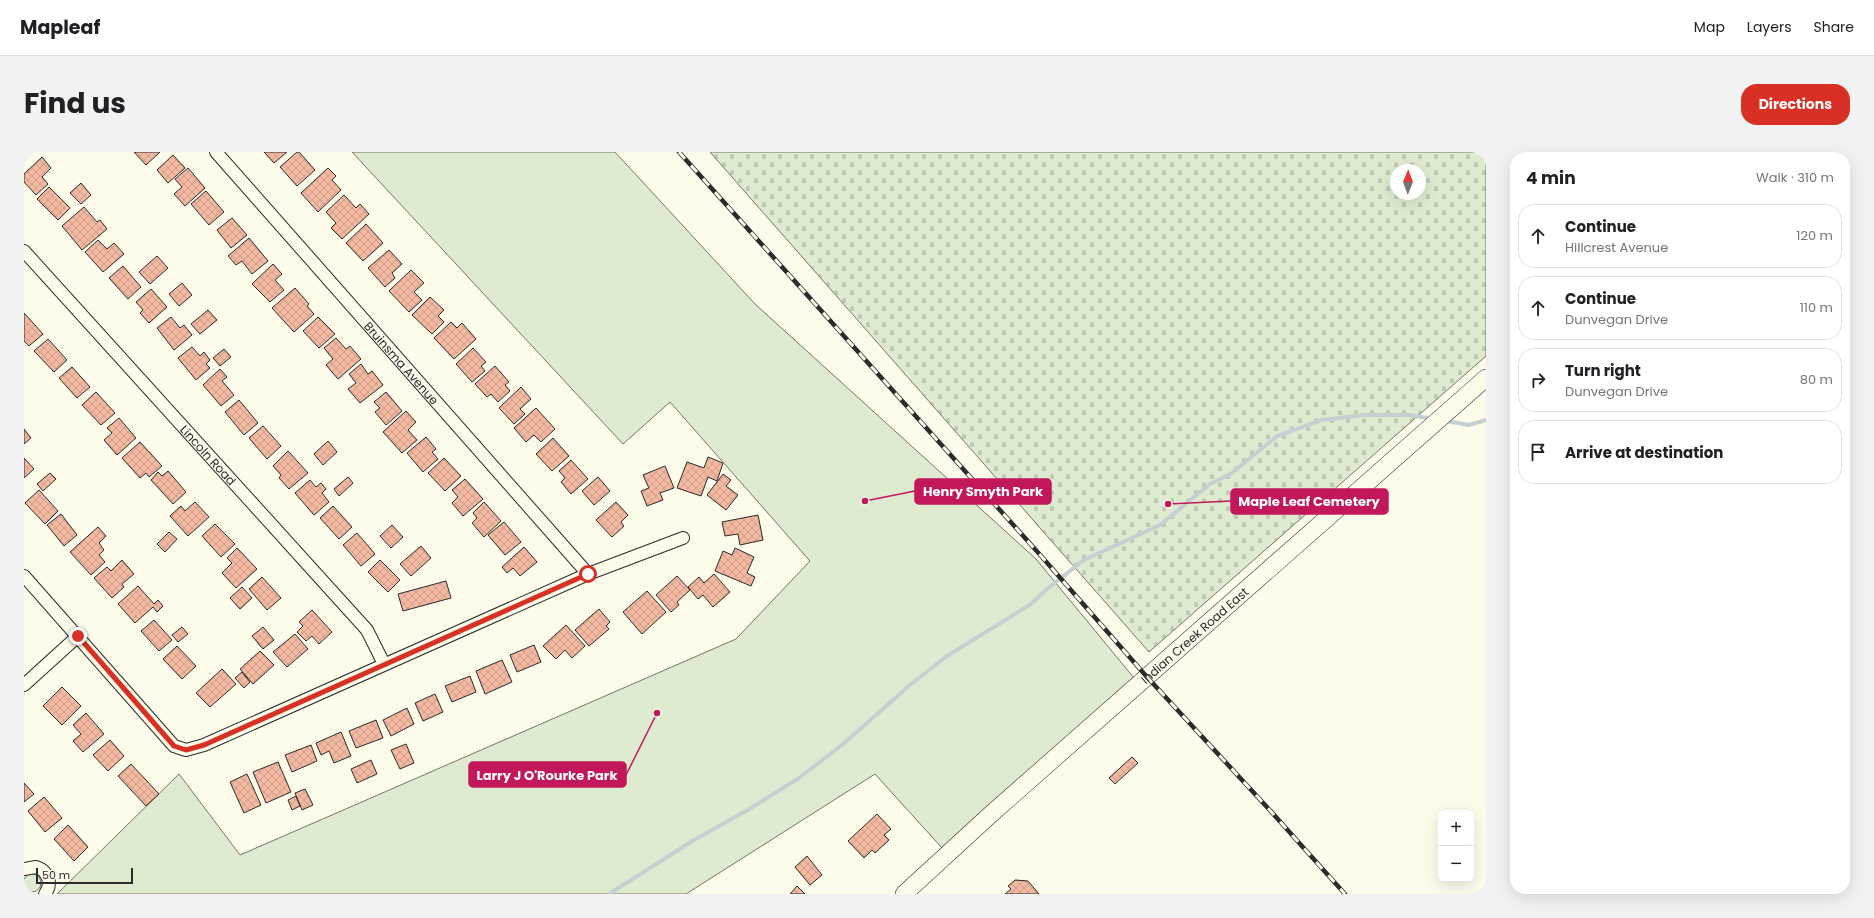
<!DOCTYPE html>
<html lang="en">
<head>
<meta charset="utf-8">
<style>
	body { margin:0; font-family:Poppins,sans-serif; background:#f2f2f2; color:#202124 }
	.controls { position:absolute; right:12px; bottom:12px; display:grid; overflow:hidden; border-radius:8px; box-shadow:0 4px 16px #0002 }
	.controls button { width:36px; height:36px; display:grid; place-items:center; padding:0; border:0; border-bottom:1px solid #e0e0e0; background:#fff; color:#202124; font:20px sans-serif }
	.compass { position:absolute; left:1366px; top:12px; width:36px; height:36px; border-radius:50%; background:#fff; box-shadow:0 4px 16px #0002; rotate:1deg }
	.scale { position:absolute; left:12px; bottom:10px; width:97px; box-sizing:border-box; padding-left:4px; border:2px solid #2b2b2b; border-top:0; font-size:11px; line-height:14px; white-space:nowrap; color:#2b2b2b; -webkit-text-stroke:3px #fdfbea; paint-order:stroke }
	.stop { position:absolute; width:12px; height:12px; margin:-9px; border:3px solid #d93025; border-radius:50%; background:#fff }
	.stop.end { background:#d93025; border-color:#fff; box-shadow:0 1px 4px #0008 }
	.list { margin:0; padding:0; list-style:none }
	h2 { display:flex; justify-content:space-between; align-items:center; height:52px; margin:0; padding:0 16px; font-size:17px }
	h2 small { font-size:13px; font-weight:400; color:#757577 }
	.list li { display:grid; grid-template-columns:26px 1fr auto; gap:12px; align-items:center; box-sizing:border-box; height:64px; margin:0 8px 8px; padding:0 8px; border:1px solid #e0e0e0; border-radius:16px }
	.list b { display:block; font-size:15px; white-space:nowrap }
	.list p { margin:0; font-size:13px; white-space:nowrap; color:#757577 }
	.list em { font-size:13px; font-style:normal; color:#757577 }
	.icon { flex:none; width:22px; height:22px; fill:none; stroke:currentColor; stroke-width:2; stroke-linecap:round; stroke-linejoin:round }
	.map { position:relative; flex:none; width:1462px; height:742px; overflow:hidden; border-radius:16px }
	header { display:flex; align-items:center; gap:24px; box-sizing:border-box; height:56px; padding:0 20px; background:#fff; border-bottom:1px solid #e0e0e0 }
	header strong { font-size:19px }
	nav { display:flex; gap:22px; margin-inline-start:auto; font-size:14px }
	.intro { display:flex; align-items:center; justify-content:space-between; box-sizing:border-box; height:96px; padding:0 24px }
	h1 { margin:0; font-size:28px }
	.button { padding:10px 18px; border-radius:16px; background:#d93025; color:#fff; font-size:14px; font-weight:700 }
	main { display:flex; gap:24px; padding:0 24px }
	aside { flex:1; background:#fff; border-radius:16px; box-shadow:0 4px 16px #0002 }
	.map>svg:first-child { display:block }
	.green { fill:#deebd1; stroke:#74746e }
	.cemetery { fill:url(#cemetery-stones); stroke:#74746e; fill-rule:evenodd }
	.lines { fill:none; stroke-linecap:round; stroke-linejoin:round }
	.stream { stroke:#c7d0d0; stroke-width:4 }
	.building { fill:url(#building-cross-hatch); stroke:#2b2b2b }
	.minor-casing { stroke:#2b2b2b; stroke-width:14 }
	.secondary-casing { stroke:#2b2b2b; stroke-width:18 }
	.minor { stroke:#fdfbea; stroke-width:12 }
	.secondary { stroke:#fdfbea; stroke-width:17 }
	.rail-casing { stroke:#2b2b2b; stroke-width:4.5 }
	.rail { stroke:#fdfbea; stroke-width:3; stroke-dasharray:9; stroke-linecap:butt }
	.route { stroke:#d93025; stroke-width:5 }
	.labels { text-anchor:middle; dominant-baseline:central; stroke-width:3; stroke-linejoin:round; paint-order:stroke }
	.street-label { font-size:12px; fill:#2b2b2b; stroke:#fdfbea }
	.leader { fill:none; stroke:#c2185b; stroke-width:1.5 }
	.callout-dot { fill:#c2185b; stroke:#fdfbea; stroke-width:1.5 }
	.callout { fill:#c2185b; stroke:#c2185b; stroke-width:1.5 }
	.callout-label { font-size:13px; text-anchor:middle; font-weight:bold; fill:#fff }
</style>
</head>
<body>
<header>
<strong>Mapleaf</strong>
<nav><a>Map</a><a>Layers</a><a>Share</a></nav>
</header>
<div class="intro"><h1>Find us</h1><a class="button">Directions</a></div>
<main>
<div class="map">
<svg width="1462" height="742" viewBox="0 0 1462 742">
	<defs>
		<pattern id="cemetery-stones" width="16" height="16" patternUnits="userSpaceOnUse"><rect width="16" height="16" fill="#deebd1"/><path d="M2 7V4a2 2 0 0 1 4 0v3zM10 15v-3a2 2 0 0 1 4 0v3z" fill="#bfcab4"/></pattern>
		<pattern id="building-cross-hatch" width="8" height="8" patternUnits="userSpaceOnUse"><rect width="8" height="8" fill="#f2b8a0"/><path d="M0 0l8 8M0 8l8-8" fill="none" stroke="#d09e8a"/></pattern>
	</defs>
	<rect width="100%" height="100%" fill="#fdfbea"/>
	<path class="green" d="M328,0H591L731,152L1012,407L1110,526L919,697L851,622L662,742H33L155,622L216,703L712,487L786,409L646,250L599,292Z
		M-1 731a9 9 0 1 1 18 0a9 9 0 1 1-18 0Z"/>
	<path class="cemetery" d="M686,0H1462V204L1125,500ZM1372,18H1396V42H1372Z"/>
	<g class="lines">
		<path class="stream" d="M1422,269L1445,273L1462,268
			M585,742L670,688L722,659L775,626L818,593L886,533L923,504L1007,452L1023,437L1060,408L1136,373L1186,332L1208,321L1253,284L1298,268L1340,263H1385L1409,267"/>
	</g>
	<path class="building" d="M110,0H136L122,13Z
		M240,0H263L250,11Z
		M273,0H275L291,18L273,34L256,15Z
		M149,3L161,16L144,31L133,18Z
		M18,5L27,16L18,25L24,32L12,43L0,30V22Z
		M164,16L181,36L161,54L150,42L158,35L151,27Z
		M304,16L312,24L308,28L317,38L294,60L277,41Z
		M57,31L67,43L57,52L46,41Z
		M25,35L46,56L34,68L13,47Z
		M182,39L200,60L185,73L167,52Z
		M320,43L332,56L336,52L345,62L318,87L307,76L312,71L302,60Z
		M60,55L73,70L76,68L83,77L58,98L38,74Z
		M208,66L223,83L207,96L193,78Z
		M342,72L359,91L339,109L322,91Z
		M225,86L244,109L228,122L218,109L212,113L204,104Z
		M74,88L83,97L90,91L100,102L79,120L61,100Z
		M365,98L378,112L368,121L371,126L361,135L344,116Z
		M133,104L144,116L126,132L115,120Z
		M249,112L258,122L251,128L260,138L246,150L228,132Z
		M99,114L117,135L104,147L85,126Z
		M387,118L400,131L390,140L398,148L385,160L365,139Z
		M158,131L168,143L155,154L145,142Z
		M271,136L285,152L283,154L290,162L270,180L248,156Z
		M127,137L143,155L125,171L116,161L119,158L112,150Z
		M406,145L420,158L414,164L420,170L408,182L388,163Z
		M184,158L193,168L176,182L167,172Z
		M0,161L19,182L5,194L0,189Z
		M147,165L156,176L160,173L168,183L150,198L133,176Z
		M294,165L311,182L295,196L279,179Z
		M427,170L433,176L438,171L452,187L430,207L410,186Z
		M312,186L322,197L326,194L337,207L314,227L302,213L309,207L300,196Z
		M24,187L43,208L30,220L10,199Z
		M168,195L176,204L180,200L186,208L182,212L186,216L172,228L154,206Z
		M449,196L462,210L457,214L461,219L448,230L432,212Z
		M200,197L207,205L196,214L189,206Z
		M337,212L344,222L348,219L359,233L336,251L324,237L332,231L325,222Z
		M471,214L485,230L481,233L486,239L474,250L467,242L463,245L451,232Z
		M48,215L66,235L53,246L35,226Z
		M196,217L203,225L198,229L210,243L197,254L179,233Z
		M497,235L507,247L496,257L501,262L490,272L475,256Z
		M72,240L91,261L77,273L58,253Z
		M362,240L378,259L362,273L351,260L356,256L350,250Z
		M215,248L234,271L220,283L201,260Z
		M512,256L531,277L517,290L510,283L502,290L490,276Z
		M382,259L392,270L384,278L393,288L378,301L359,280Z
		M95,266L112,286L93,303L80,288L88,281L83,276Z
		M239,274L257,294L243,307L225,286Z
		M0,277L7,286L0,292Z
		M402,285L412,297L408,300L414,307L399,320L383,301Z
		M529,286L545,304L528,319L512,302Z
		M304,289L313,300L299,313L290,302Z
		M116,290L138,314L125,325L122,321L116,326L98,306Z
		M264,299L284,321L265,337L255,326L257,323L249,314Z
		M684,305L699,311L693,329L684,325L677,344L653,336L663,310L680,316Z
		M0,306L10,317L0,326Z
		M420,306L437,324L421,339L404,321Z
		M547,308L564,327L547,342L537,330L541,326L535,319Z
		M641,314L650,336L636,341L639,348L623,354L617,339L625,336L619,323Z
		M144,319L162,340L149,352L127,328L134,320L138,324Z
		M26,321L32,327L19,339L13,332Z
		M699,322L707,328L702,334L714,343L702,358L683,343Z
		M324,325L329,331L315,344L310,337Z
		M574,325L586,339L570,353L558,339Z
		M441,327L459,347L439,364L428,351L434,345L428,338Z
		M286,328L292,335L297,331L302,337L298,341L305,350L290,363L271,341Z
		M15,338L34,359L21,372L1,351Z
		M171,350L185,365L164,384L146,364L157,354L161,359Z
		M460,350L477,369L460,385L448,371L453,366L449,361Z
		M592,350L604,363L597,370L600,374L588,385L572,368Z
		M309,354L328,375L315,387L296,366Z
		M37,362L53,383L40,394L23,373Z
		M734,363L739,388L716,393L714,382L701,384L698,370Z
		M480,370L497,390L481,403L464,383Z
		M191,372L211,392L197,405L178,384Z
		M368,373L379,385L367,396L356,384Z
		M74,375L82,384L75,391L80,398L75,403L81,410L67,423L46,400Z
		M145,380L153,387L141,400L133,392Z
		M333,381L351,402L337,414L319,393Z
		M397,394L407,406L387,424L376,412Z
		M500,395L513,410L496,424L489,416L483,421L478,415Z
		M213,396L233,417L212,436L198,421L208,411L203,406Z
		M711,396L730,405L723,421L731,425L727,434L691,419L699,399L708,403Z
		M98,408L110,422L98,432L100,435L88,446L70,426L83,415L87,419Z
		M356,408L376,428L364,440L344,420Z
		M690,422L706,440L689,455L679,443L674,447L664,435L675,425L680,431Z
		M653,424L666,438L653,450L655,453L647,460L632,443Z
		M238,425L257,446L243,458L225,437Z
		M422,429L427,446L379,459L374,442Z
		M114,434L130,452L134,448L139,454L133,460L129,455L111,471L94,452Z
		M218,435L228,446L216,457L206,446Z
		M623,439L642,460L618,482L599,460Z
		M575,457L586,470L582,474L585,477L565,494L551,478Z
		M288,458L308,480L295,492L288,484L282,489L273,480L279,474L275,470Z
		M130,468L148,488L135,499L117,479Z
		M542,473L561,494L548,506L541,498L532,507L519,494Z
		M158,475L164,482L154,490L148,483Z
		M239,475L250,488L239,497L228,484Z
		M271,482L284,497L263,515L249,500Z
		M510,493L517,510L493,520L486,503Z
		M153,494L172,514L158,527L139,507Z
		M236,499L250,513L229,532L216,517Z
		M478,508L488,530L461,542L452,519Z
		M198,517L212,532L186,555L172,541Z
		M218,520L226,530L220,536L211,526Z
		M446,524L452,540L428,550L421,534Z
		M38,535L57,554L38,573L19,554Z
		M411,542L419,560L399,569L391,551Z
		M383,556L390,572L367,584L359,568Z
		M62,561L80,582L59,600L49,589L57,582L49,573Z
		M352,568L359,586L332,596L325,579Z
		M317,580L327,604L310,611L305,599L297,603L292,591Z
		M86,588L100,604L84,619L69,603Z
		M382,592L390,611L376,617L367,598Z
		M287,593L293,609L268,620L261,603Z
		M1108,605L1114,611L1091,632L1085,626Z
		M347,608L353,622L333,631L327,617Z
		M254,610L267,640L242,651L229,620Z
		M107,612L135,642L122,654L94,624Z
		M223,622L237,653L220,661L206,630Z
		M0,631L10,642L0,650Z
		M281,637L289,653L278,658L271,641Z
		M272,644L276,654L268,658L264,648Z
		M20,645L38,666L21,680L4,659Z
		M853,662L867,677L860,683L865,688L851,701L848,698L840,706L824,689Z
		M44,673L64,695L50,709L30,687Z
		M783,704L798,723L786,733L771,715Z
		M991,728L1004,729L1015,742H981L987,737L984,734Z
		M773,734L781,742H766Z"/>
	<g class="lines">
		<defs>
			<g id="minor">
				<path id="s1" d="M192,0L564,422"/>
				<path id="s2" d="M0,99L343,478L360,512"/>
				<path d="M0,424L150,594L162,598L180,593L564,422L659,386"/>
				<path d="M0,533L54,484"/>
				<path d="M0,717L12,715C24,719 29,731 21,742"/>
			</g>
			<g id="secondary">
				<path id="s3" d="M880,742L966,663L1462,226"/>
			</g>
		</defs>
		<use href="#minor" class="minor-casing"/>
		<use href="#secondary" class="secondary-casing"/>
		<use href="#minor" class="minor"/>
		<use href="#secondary" class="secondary"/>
		<defs>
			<path id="rail" d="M655,0L1018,405L1123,525L1242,654L1321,742"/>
		</defs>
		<use href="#rail" class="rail-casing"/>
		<use href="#rail" class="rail"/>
	</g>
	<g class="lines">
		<path class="route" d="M54,484L150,594L162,598L180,593L564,422"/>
	</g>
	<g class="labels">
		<g class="street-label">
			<text stroke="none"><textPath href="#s1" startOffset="281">Bruinsma Avenue</textPath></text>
			<text stroke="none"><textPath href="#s2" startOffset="275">Lincoln Road</textPath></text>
			<text stroke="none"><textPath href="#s3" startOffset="389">Indian Creek Road East</textPath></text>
		</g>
	</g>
	<path class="leader" d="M841 349L891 339M1144 352L1207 349M633 561L602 623"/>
	<g class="callout-dot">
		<circle cx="841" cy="349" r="4"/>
		<circle cx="1144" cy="352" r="4"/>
		<circle cx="633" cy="561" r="4"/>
	</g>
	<g class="callout">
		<rect x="891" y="327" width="136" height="25" rx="4"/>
		<rect x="1207" y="337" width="157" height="25" rx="4"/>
		<rect x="445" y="610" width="157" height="25" rx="4"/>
	</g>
	<g class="callout-label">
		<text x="959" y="344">Henry Smyth Park</text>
		<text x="1285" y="354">Maple Leaf Cemetery</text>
		<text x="523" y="628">Larry J O'Rourke Park</text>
	</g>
</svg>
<div class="controls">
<button>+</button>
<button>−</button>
</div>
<svg class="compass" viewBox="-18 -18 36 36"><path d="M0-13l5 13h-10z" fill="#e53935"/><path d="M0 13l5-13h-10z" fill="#757577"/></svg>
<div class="scale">50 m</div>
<div class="stop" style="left:564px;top:422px"></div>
<div class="stop end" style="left:54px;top:484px"></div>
</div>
<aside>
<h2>4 min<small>Walk · 310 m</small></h2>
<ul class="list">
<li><svg class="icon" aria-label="ahead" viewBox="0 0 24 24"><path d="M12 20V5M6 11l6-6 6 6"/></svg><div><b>Continue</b><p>Hillcrest Avenue</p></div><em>120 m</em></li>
<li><svg class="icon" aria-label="ahead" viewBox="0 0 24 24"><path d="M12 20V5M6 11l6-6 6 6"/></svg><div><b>Continue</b><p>Dunvegan Drive</p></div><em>110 m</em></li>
<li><svg class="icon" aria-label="right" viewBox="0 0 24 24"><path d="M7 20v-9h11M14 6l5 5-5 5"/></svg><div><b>Turn right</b><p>Dunvegan Drive</p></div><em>80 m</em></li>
<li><svg class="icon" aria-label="arrive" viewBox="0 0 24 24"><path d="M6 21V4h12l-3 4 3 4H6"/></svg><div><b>Arrive at destination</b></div></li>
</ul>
</aside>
</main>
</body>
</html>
